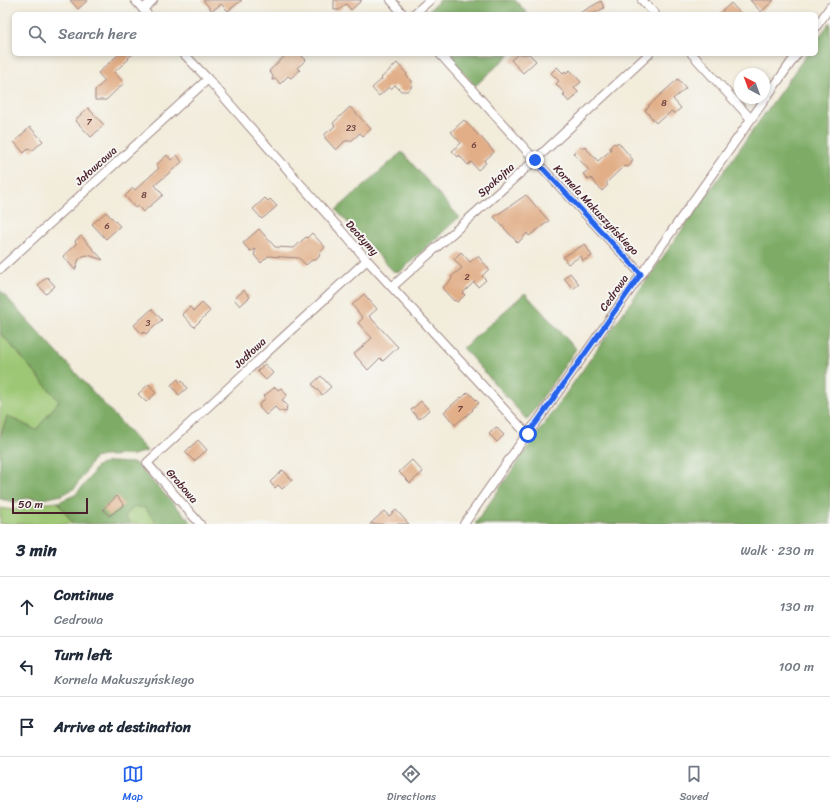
<!DOCTYPE html>
<html lang="en">
<head>
<meta charset="utf-8">
<style>
	body { margin:0; font-family:Sriracha,sans-serif; background:#f2f2f3; color:#1f2937 }
	.compass { position:absolute; left:734px; top:68px; width:36px; height:36px; border-radius:50%; background:#fff; box-shadow:0 2px 6px #0003; rotate:319deg }
	.scale { position:absolute; left:12px; bottom:10px; width:76px; box-sizing:border-box; padding-left:4px; border:2px solid #4a1f2b; border-top:0; font-size:11px; line-height:14px; white-space:nowrap; color:#4a1f2b; -webkit-text-stroke:3px #f6f6f2; paint-order:stroke }
	.stop { position:absolute; width:12px; height:12px; margin:-9px; border:3px solid #2563eb; border-radius:50%; background:#fff }
	.stop.end { background:#2563eb; border-color:#fff; box-shadow:0 1px 4px #0008 }
	.list { margin:0; padding:0; list-style:none }
	h2 { display:flex; justify-content:space-between; align-items:center; height:52px; margin:0; padding:0 16px; font-size:17px }
	h2 small { font-size:13px; font-weight:400; color:#747a83 }
	.list li { display:grid; grid-template-columns:26px 1fr auto; gap:12px; align-items:center; box-sizing:border-box; height:60px; padding:0 16px; border-top:1px solid #e0e1e3 }
	.list b { display:block; font-size:15px; white-space:nowrap }
	.list p { margin:0; font-size:13px; white-space:nowrap; color:#747a83 }
	.list em { font-size:13px; font-style:normal; color:#747a83 }
	.icon { flex:none; width:22px; height:22px; fill:none; stroke:currentColor; stroke-width:2; stroke-linecap:round; stroke-linejoin:round }
	.map { position:relative; flex:none; width:830px; height:524px; overflow:hidden }
	.search { position:absolute; background:#fff; box-shadow:0 2px 6px #0003; left:12px; right:12px; top:12px; height:44px; display:flex; align-items:center; gap:10px; box-sizing:border-box; padding:0 14px; border-radius:6px; color:#747a83; font-size:15px }
	.sheet { height:232px; background:#fff }
	nav { display:flex; justify-content:space-around; align-items:center; box-sizing:border-box; height:56px; border-top:1px solid #e0e1e3; background:#fff; font-size:11px; color:#747a83 }
	nav a { display:grid; justify-items:center; gap:2px }
	nav .on { color:#2563eb }
	.map>svg:first-child { display:block }
	.green { fill:#9dc774; stroke:#747350 }
	.forest { fill:#7eac66; stroke:#646648 }
	.building { fill:#e1ae87 }
	.lines { fill:none; stroke-linecap:round; stroke-linejoin:round }
	.minor-casing { stroke:#9e8683; stroke-width:10 }
	.minor { stroke:#fff; stroke-width:8 }
	.route { stroke:#2563eb; stroke-width:5 }
	.labels { text-anchor:middle; dominant-baseline:central; stroke-width:4; stroke-linejoin:round; paint-order:stroke }
	.number-label { font-size:9px; fill:#704342 }
	.street-label { font-size:11px; fill:#4a1f2b; stroke:#f6f6f2 }
</style>
</head>
<body>
<div class="map">
<svg width="830" height="524" viewBox="0 0 830 524">
	<rect width="100%" height="100%" fill="#f6f6f2"/>
	<filter id="ink" filterUnits="userSpaceOnUse"><feTurbulence type="fractalNoise" baseFrequency=".025" numOctaves="2"/><feDisplacementMap in="SourceGraphic" scale="8" xChannelSelector="R" yChannelSelector="G"/><feConvolveMatrix kernelMatrix="1 2 1 2 8 2 1 2 1" color-interpolation-filters="sRGB"/></filter>
	<filter id="wash" filterUnits="userSpaceOnUse"><feTurbulence type="fractalNoise" baseFrequency=".012" numOctaves="4" result="noise"/><feDisplacementMap in="SourceGraphic" scale="16" xChannelSelector="R" yChannelSelector="G"/><feGaussianBlur stdDeviation="0.9" result="paint"/><feColorMatrix in="noise" values="0 0 0 0 0 0 0 0 0 0 0 0 0 0 0 0 0 1.4 0 .05"/><feComposite in="paint" operator="in"/></filter>
	<g filter="url(#wash)">
		<rect width="100%" height="100%" fill="#f2ecdb"/>
		<path class="green" d="M0,332L59,401L36,430L7,416L0,438Z
			M58,502L73,524H0V508L12,510L36,504Z
			M134,506L145,508L158,524H131L124,517Z"/>
		<path class="forest" d="M440,0H515L528,14H425Z
			M830,22V524H475L535,437L807,54H816V42Z
			M447,54H510L475,86Z
			M402,152L459,217L400,272L393,271L336,210Z
			M0,290L147,451L133,455L103,456L94,458L75,488L62,495L43,499L28,498L15,502L0,499V438L7,416L36,430L59,401L0,332Z
			M525,293L576,349L527,420L463,348Z
			M109,462L135,463L192,523L191,524H158L145,508L134,506L125,517L131,524H73L58,502L75,495L89,479L97,466Z"/>
		<g id="blocks">
			<path class="building" d="M70,0H88L78,9Z
				M203,0H242L228,11L221,4L212,11Z
				M334,0H362L351,10L346,4L339,10H334Z
				M750,0H774L761,12Z
				M601,1L604,8L593,14H580V13Z
				M731,3L741,14H719Z
				M119,54H133L128,58L129,59L114,72L124,83L106,100H95V90L105,81L98,73Z
				M287,54H300L306,60L297,68L300,70L291,78L288,76L280,84L276,79L272,80L273,76L269,71Z
				M518,54H529L536,61L523,73L511,60Z
				M397,63L407,74L406,75L412,81L411,88L408,91H401L395,85L391,89L389,87L379,96L372,88L382,79L381,78Z
				M557,67L563,73L565,71L566,73L570,70L581,82L574,88L578,92L575,96V97L569,102L563,95L565,94L556,84L559,81L551,73Z
				M678,79L686,88L673,99L681,108L674,114L672,111L661,120L660,119L656,123L645,110L649,107L648,106Z
				M350,107L371,129L363,136L360,133L351,141H345L336,150L325,138V134L335,126L333,123Z
				M88,108L104,125L91,137L75,120Z
				M464,120L480,137V136L494,152L484,161L486,163L478,170L471,162L468,165L459,155L458,157L452,151L461,143L451,132Z
				M30,127L43,141L32,151L29,148L24,153L14,142Z
				M618,142L633,160L631,161L632,163L628,167L626,166L625,167L624,166L606,183L608,185L602,191L591,178L589,180L583,174L589,170L573,153L580,146L582,148L584,146L598,161L611,150L610,147L614,143L616,144Z
				M167,155L171,160L177,155L182,162L155,185L163,195L143,212L138,206L135,208L125,196L133,188L135,190L159,168L156,165Z
				M526,195L549,221L529,236L527,233L518,243L494,217Z
				M265,198L268,201L270,199L277,206L262,219L253,209Z
				M106,212L120,226L106,239L92,224Z
				M259,229L275,247L294,248L306,237L307,238L312,233L325,247L320,253L319,257L316,260H312L306,265L299,258L268,256L261,263L254,255L256,249L250,251L243,243Z
				M81,236L103,260L88,255L83,256L79,259L75,270L63,256L76,244L75,241Z
				M585,244L592,256L583,261L581,256L568,264L563,257Z
				M461,252L470,262L478,256L489,269L482,276L486,280L478,287L474,282L463,293L465,295L457,302L455,300L454,301L442,288L452,279L451,277L462,268L454,259Z
				M570,273L579,284L573,289L564,278Z
				M47,277L55,286L46,294L38,285Z
				M244,290L250,297L240,306L234,299Z
				M364,294L377,309L369,316L398,347L383,361L380,358L368,370L354,354L372,338L358,323L363,318L352,305Z
				M202,303L210,311L194,327L182,314L190,307L194,311Z
				M152,309L162,320L146,334L144,332L142,334L134,325Z
				M265,364L273,373L266,380L257,371Z
				M321,376L331,387L322,395L312,384Z
				M178,379L180,383L182,381L187,388L179,395L171,385Z
				M149,384L156,393L146,402L138,394Z
				M275,387L278,390L281,388L287,395L282,400L287,405L286,412L279,411L275,407L266,415L259,407H260L259,405L266,398L264,396Z
				M468,392L479,403L472,409L473,410L455,425L444,412L461,397L462,398Z
				M421,401L429,410L419,419L411,410Z
				M496,427L504,435L497,442L489,434Z
				M198,440L207,450L194,461L185,452Z
				M412,460L423,472L410,483L399,472Z
				M283,470L292,480L282,489L278,485L275,488L270,482Z
				M117,496L124,505L109,516L103,509Z
				M396,510L409,524H370L384,511L389,516Z"/>
		</g>
	</g>
	<g filter="url(#ink)">
		<use href="#blocks" fill-opacity="0" stroke="#9e8683" stroke-width="1"/>
		<g class="lines">
			<defs>
				<path id="minor" d="M135,0L147,14
					M391,0L403,14
					M642,0L655,14
					M143,9L153,0
					M414,14L430,0
					M816,27L830,7
					M184,54L208,79L367,260L527,434
					M440,54L535,160L641,274
					M692,54L751,119
					M0,269L208,79
					M392,287L535,160L649,54
					M200,524L147,463L367,260
					M464,524L527,434L539,419L797,54"/>
			</defs>
			<use href="#minor" class="minor-casing"/>
			<use href="#minor" class="minor"/>
		</g>
	</g>
	<g class="lines" filter="url(#ink)">
		<path class="route" d="M528,434L539,419L641,274L535,160"/>
	</g>
	<g class="labels">
		<g class="number-label">
			<text x="664" y="103">8</text>
			<text x="89" y="122">7</text>
			<text x="351" y="128">23</text>
			<text x="474" y="145">6</text>
			<text x="144" y="195">8</text>
			<text x="107" y="226">6</text>
			<text x="467" y="277">2</text>
			<text x="148" y="323">3</text>
			<text x="460" y="409">7</text>
		</g>
		<g class="street-label">
			<text transform="translate(96 166) rotate(-42)">Jałowcowa</text>
			<text transform="translate(496 180) rotate(-42)">Spokojna</text>
			<text transform="translate(596 210) rotate(47)">Kornela Makuszyńskiego</text>
			<text transform="translate(362 238) rotate(48)">Deotymy</text>
			<text transform="translate(614 293) rotate(-55)">Cedrowa</text>
			<text transform="translate(250 353) rotate(-43)">Jodłowa</text>
			<text transform="translate(182 486) rotate(49)">Grabowa</text>
		</g>
	</g>
</svg>
<svg class="compass" viewBox="-18 -18 36 36"><path d="M0-13l5 13h-10z" fill="#e53935"/><path d="M0 13l5-13h-10z" fill="#747a83"/></svg>
<div class="scale">50 m</div>
<div class="stop" style="left:528px;top:434px"></div>
<div class="stop end" style="left:535px;top:160px"></div>
<div class="search"><svg class="icon" aria-label="search" viewBox="0 0 24 24"><circle cx="10" cy="10" r="6"/><path d="M15 15l6 6"/></svg>Search here</div>
</div>
<section class="sheet">
<h2>3 min<small>Walk · 230 m</small></h2>
<ul class="list">
<li><svg class="icon" aria-label="ahead" viewBox="0 0 24 24"><path d="M12 20V5M6 11l6-6 6 6"/></svg><div><b>Continue</b><p>Cedrowa</p></div><em>130 m</em></li>
<li><svg class="icon" aria-label="left" viewBox="0 0 24 24"><path d="M17 20v-9H6M10 6l-5 5 5 5"/></svg><div><b>Turn left</b><p>Kornela Makuszyńskiego</p></div><em>100 m</em></li>
<li><svg class="icon" aria-label="arrive" viewBox="0 0 24 24"><path d="M6 21V4h12l-3 4 3 4H6"/></svg><div><b>Arrive at destination</b></div></li>
</ul>
</section>
<nav>
<a class="on"><svg class="icon" aria-label="map" viewBox="0 0 24 24"><path d="M3 6l6-2 6 2 6-2v14l-6 2-6-2-6 2zM9 4v14M15 6v14"/></svg>Map</a>
<a><svg class="icon" aria-label="directions" viewBox="0 0 24 24"><path d="M12 3l9 9-9 9-9-9zM9 14v-3h6M13 9l2 2-2 2"/></svg>Directions</a>
<a><svg class="icon" aria-label="saved" viewBox="0 0 24 24"><path d="M7 4h10v16l-5-4-5 4z"/></svg>Saved</a>
</nav>
</body>
</html>
